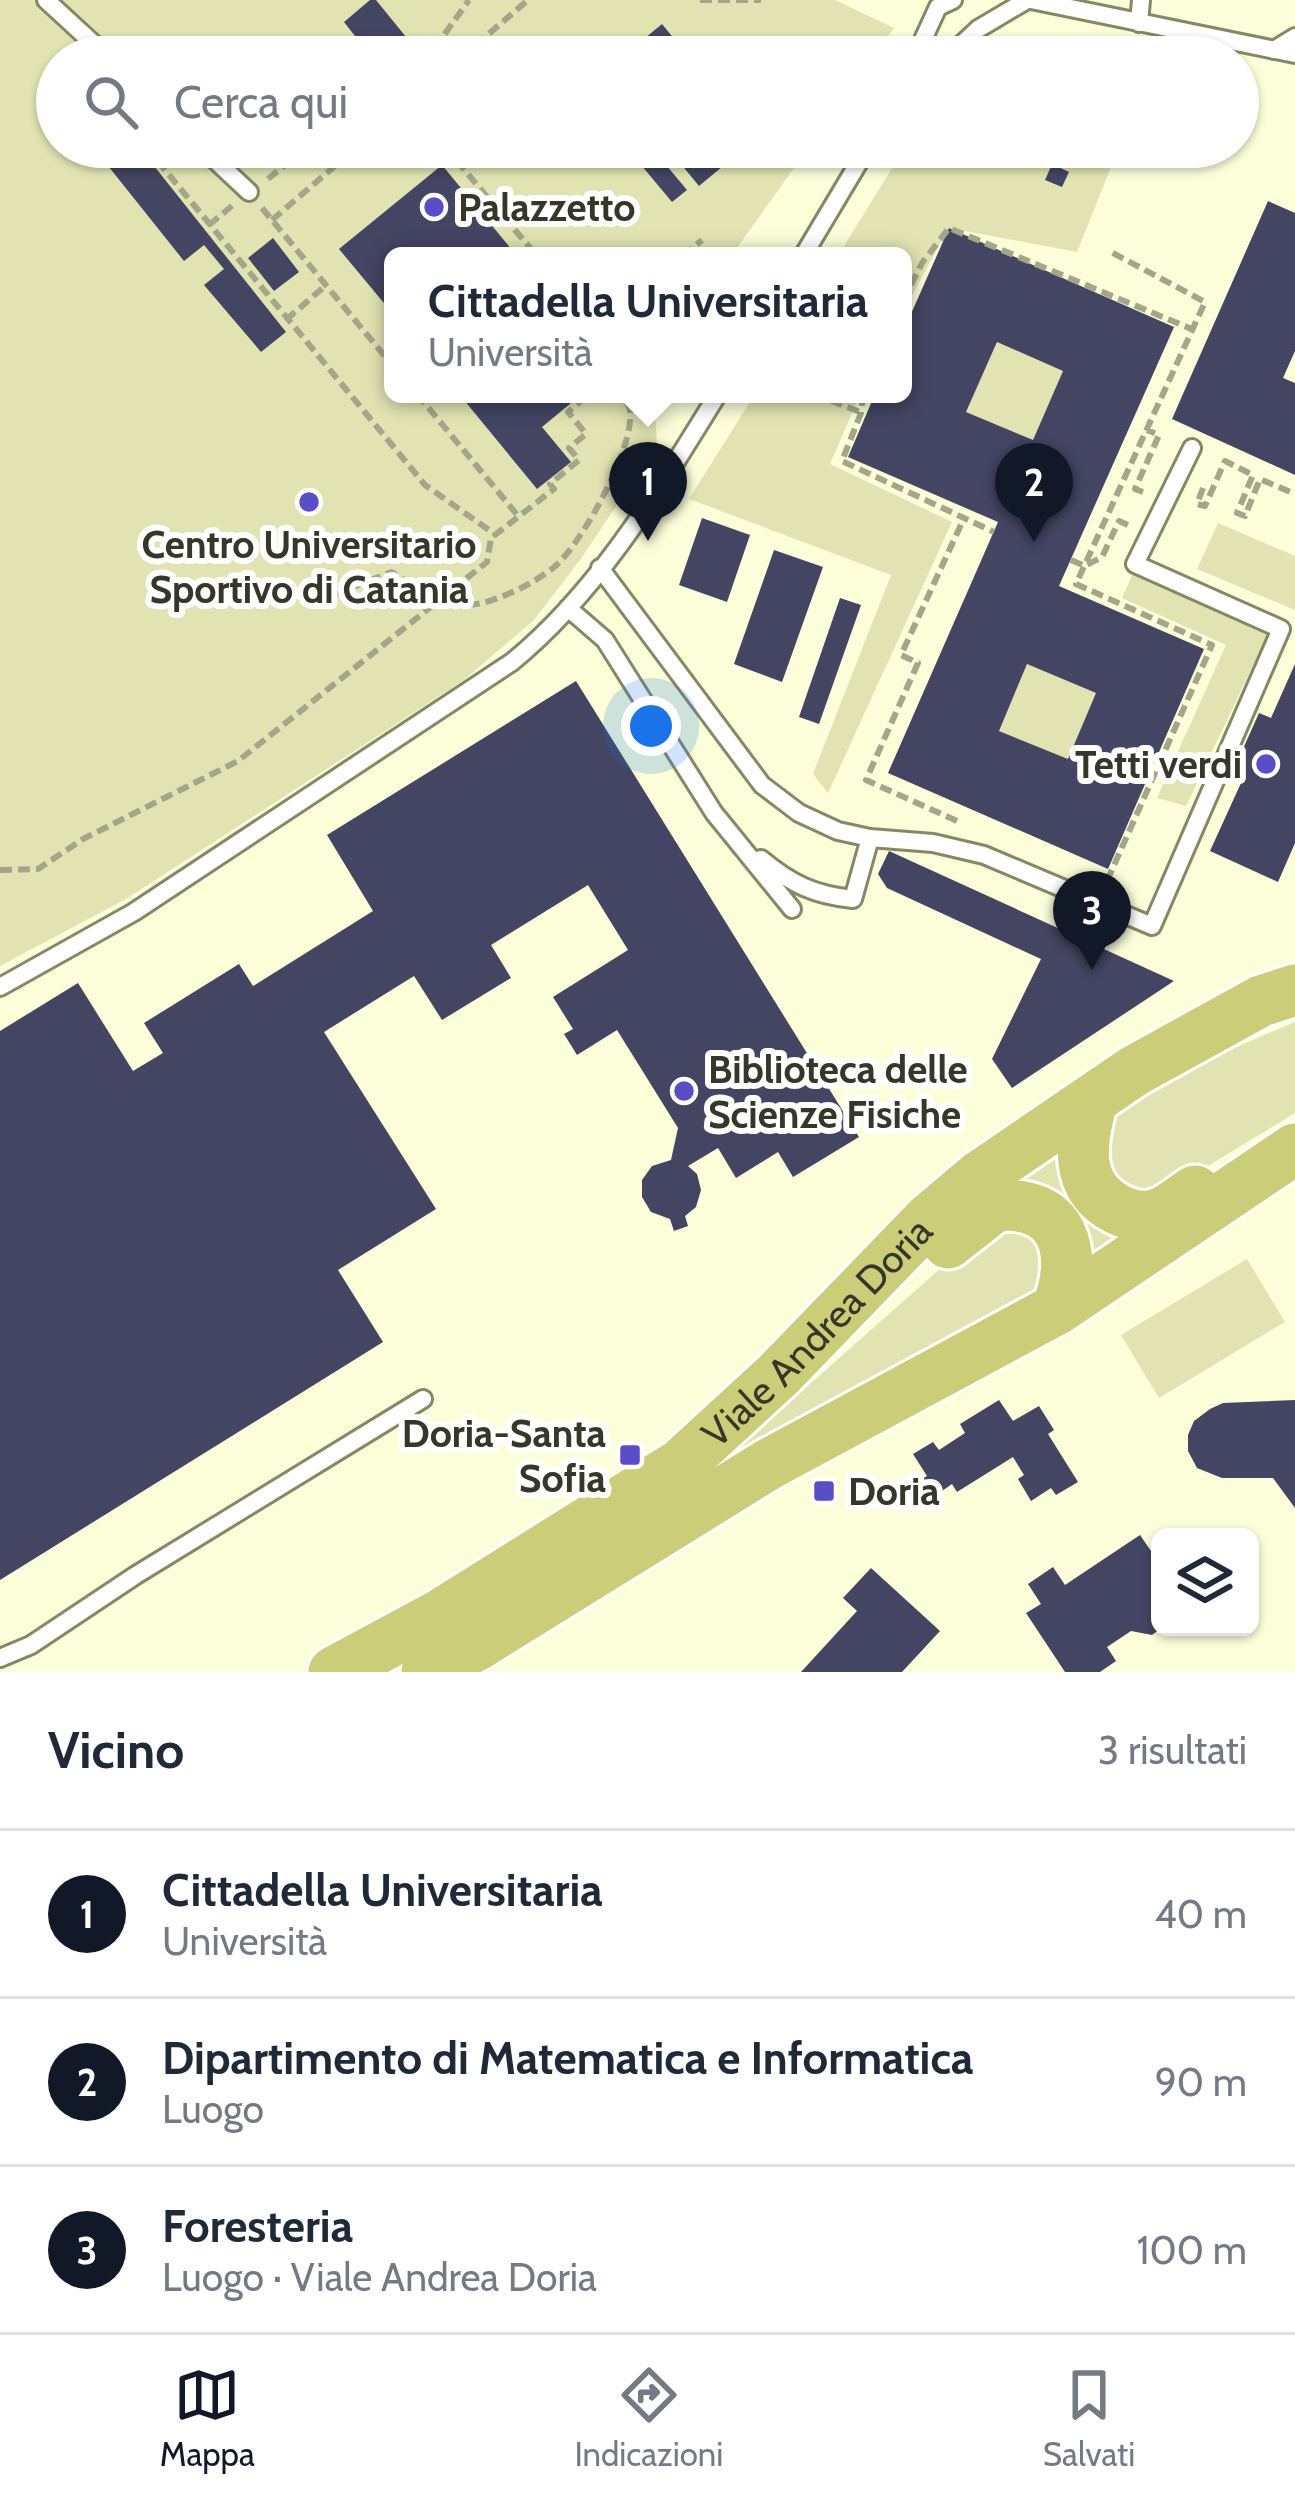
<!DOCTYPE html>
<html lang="it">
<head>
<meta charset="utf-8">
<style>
	body { margin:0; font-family:Cabin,sans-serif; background:#f6f6f7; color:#1f2937 }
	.controls { position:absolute; right:36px; bottom:36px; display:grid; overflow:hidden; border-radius:18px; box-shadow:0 3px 9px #0004 }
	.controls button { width:108px; height:108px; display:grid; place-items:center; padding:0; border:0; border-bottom:3px solid #e0e1e3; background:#fff; color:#1f2937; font:60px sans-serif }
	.you { position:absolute; left:651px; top:726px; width:42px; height:42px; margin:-30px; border:9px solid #fff; border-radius:50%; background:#1a73e8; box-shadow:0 0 0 18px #1a73e833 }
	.badge { display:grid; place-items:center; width:78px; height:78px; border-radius:50%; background:#111827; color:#fff; font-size:39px; font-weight:700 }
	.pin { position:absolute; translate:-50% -99px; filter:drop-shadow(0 3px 6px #0008) }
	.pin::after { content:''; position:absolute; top:63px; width:42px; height:36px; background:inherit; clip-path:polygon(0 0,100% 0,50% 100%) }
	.popup { position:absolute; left:384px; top:247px; width:528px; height:156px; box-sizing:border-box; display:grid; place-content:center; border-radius:18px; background:#fff; filter:drop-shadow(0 3px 9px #0005); font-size:39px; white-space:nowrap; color:#747a83 }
	.popup b { font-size:45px; color:#1f2937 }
	.popup::after { content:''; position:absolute; left:50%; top:100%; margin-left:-24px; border:24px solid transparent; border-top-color:#fff }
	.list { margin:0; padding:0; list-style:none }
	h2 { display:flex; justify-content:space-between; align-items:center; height:156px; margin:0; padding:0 48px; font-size:51px }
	h2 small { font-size:39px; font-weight:400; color:#747a83 }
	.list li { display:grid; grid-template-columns:78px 1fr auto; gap:36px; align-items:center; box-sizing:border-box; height:168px; padding:0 48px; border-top:3px solid #e0e1e3 }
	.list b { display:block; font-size:45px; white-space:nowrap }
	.list p { margin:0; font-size:39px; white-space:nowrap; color:#747a83 }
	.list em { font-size:39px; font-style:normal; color:#747a83 }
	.icon { flex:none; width:66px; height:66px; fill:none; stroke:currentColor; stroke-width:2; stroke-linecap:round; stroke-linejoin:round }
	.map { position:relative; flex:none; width:1295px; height:1672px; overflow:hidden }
	.search { position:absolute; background:#fff; box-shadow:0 3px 9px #0004; left:36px; right:36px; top:36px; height:132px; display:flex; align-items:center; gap:30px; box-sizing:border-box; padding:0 42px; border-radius:66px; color:#747a83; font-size:45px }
	.sheet { height:660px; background:#fff }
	nav { display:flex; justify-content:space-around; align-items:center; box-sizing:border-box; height:168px; border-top:3px solid #e0e1e3; background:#fff; font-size:33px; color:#747a83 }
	nav a { display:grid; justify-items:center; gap:6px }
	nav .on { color:#111827 }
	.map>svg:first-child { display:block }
	.green { fill:#e1e4b2 }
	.building { fill:#434562; fill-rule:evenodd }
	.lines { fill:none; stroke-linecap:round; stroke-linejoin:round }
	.lane-casing { stroke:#868865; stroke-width:22 }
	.primary-casing { stroke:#fff; stroke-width:57 }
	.path { stroke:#a4a68a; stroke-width:6; stroke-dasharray:12 6; stroke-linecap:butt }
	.lane { stroke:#fff; stroke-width:16 }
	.primary { stroke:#cbcd78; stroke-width:51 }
	.poi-dot { fill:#594ec6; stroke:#fff; stroke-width:4.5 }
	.labels { text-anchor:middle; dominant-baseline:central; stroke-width:12; stroke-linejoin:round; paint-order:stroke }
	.poi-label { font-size:39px; font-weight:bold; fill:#363728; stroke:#fff; text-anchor:start }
	.street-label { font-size:39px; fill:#363728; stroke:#fff }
</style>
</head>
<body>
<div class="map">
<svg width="1295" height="1672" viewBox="0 0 1295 1672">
	<rect width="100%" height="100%" fill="#fbfed8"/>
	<path class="green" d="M0,0H835L894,28L873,57H57V147H809L731,256H393V394H654L657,445L580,560L534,620L464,680L126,899L0,966Z
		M1023,36L1148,57H977L1002,40Z
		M905,147H1119L1077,252L949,228L903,312V256H838Z
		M997,342L1063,371L1033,440L966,412Z
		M755,394L859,397L830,464L952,522L828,793L813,774L891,575L689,499Z
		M1218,523L1295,556V610L1197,569Z
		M1134,571L1269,632L1186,806L1157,798L1226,645L1122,598Z
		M1027,664L1096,693L1068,759L999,731Z
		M1295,1022V1113L1155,1198L1112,1187L1101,1128L1110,1117L1211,1058Z
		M1064,1147L1138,1234L1089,1268L1011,1184Z
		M987,1227L1034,1228L1048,1285L442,1631L689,1477L784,1407Z
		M1247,1259L1285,1322L1159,1398L1121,1335Z"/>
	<path class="building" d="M370,0H376L415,48L404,57H329L355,36L344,22Z
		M662,24L689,57H622Z
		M93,147H139L286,332L261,352L204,285L224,269L204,245L184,261Z
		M626,147H651L687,190L672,202Z
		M667,147H746L699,186Z
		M1052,164L1069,172L1062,187L1045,180Z
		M442,165L517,256H393V314L339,249Z
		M1268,201L1295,213V351L1283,378L1295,383V475L1172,419Z
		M949,228L1174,327L1059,586L1204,649L1108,869L888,773L998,522L848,457L875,394H903V332ZM997,342L1063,371L1033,440L966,412ZM1027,664L1096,693L1068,759L999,731Z
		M273,238L299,272L274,291L248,258Z
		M459,394H572L576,399L542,427L571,462L537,489Z
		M702,518L750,535L727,602L679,585Z
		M774,550L823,567L782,682L734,664Z
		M840,598L861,605L819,724L799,717Z
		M1295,664V843L1278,882L1210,851L1241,783L1230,778L1259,713L1271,718Z
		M576,681L859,1137L793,1177L778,1152L736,1178L718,1148L688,1166L697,1174L701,1190L696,1207L685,1216L688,1226L674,1231L670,1219L651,1212L642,1197V1180L652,1166L671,1160L678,1128L617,1030L577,1055L564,1034L573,1029L553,997L628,950L588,885L491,945L511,978L442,1020L414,976L324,1032L436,1209L338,1270L383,1342L0,1580V1031L78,983L133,1071L163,1053L144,1023L239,964L253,986L373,911L327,835Z
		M889,851L1174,981L1012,1088L992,1059L1041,959L887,888L878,874Z
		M999,1400L1013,1421L1039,1406L1054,1430L1048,1434L1078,1482L1056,1495L1051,1488L1031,1501L1018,1479L1024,1475L1013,1457L957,1492L952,1484L932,1498L920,1480L927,1476L913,1454L933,1442L939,1450L965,1433L960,1424Z
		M1295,1400V1508L1273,1478H1222L1197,1468L1188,1451V1435L1194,1421L1210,1409L1223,1403Z
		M1140,1535L1160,1564V1629L1152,1635L1131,1631L1107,1647L1116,1661L1100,1672H1065L1026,1613L1041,1604L1028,1584L1053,1567L1065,1585Z
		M871,1568L940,1631L902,1672H801L857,1611L843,1598Z"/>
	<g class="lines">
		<defs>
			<path id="lane" d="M46,0L108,57
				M1031,0L1295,54
				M1139,23L1141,0
				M1274,50L1295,37
				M915,57L938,7L953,0
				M948,57L978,29L1027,0
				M201,147L249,192
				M803,256L868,147
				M600,568L762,785L799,813L838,831L870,838L933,843L984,855L1152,926L1281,629L1135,564L1192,448
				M568,608L605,640L714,813L792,909
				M761,859C791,884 814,895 853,899L870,838
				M0,987L134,912L512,662C599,591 659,489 718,394
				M0,1658L31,1645L136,1575L423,1399"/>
			<g id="primary">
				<path d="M1092,1101C1081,1141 1073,1186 1117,1209C1131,1216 1148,1219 1163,1212C1174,1207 1184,1198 1195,1191"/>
				<path d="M948,1243L995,1206C1065,1199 1079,1253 1057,1309"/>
				<path id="s1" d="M334,1672L438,1616L681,1464L778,1375L929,1219L980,1176L1134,1071L1261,1001L1295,990"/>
				<path d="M427,1672L477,1645L769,1464L1057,1309L1295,1149"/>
			</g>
		</defs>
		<use href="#lane" class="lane-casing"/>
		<use href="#primary" class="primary-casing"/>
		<path class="path" d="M700,0H761
			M417,57L444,35L469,0
			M462,57L528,0
			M146,147L425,485L496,535
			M445,147L537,256
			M268,179L307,147
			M262,208L393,366
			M272,220L357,147
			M209,225L233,205
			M683,256L702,240
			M903,301L922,263L949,228L1194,330
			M286,320L326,285
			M417,394L519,517
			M814,394L860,412
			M863,394L861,413L842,461L994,532
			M1203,488L1197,504L1205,506L1225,461L1253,475L1237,513L1245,516L1260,479L1295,494
			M1143,492L1135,489L1159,435L1147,430
			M1071,560L1085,566L1102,557L1119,521L1130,526
			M336,594L391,572C413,584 441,606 468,605C493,604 533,584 553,568C581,546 635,447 630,411C629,405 625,400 623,394
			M957,821L866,780L918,663L901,655L965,516
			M0,870L38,869L83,839L238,761L487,562L491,538L554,489L550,484L579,460L569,448L586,434L568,412L589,394
			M1107,881L1212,645L1076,584L1205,302L1111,252"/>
		<use href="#lane" class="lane"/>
		<use href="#primary" class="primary"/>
	</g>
	<g class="poi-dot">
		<circle cx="434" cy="207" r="12"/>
		<circle cx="309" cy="502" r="12"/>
		<circle cx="1266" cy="764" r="12"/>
		<circle cx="684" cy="1091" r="12"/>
		<rect x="618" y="1443" width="24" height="24" rx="6"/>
		<rect x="812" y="1479" width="24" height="24" rx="6"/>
	</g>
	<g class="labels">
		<g class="poi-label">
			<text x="458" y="207">Palazzetto</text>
			<text x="309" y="544" text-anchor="middle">Centro Universitario<tspan x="309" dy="45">Sportivo di Catania</tspan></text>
			<text x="1242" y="764" text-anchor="end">Tetti verdi</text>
			<text x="708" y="1069">Biblioteca delle<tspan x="708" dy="45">Scienze Fisiche</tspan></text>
			<text x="606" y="1433" text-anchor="end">Doria-Santa<tspan x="606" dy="45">Sofia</tspan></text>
			<text x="848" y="1491">Doria</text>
		</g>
		<g class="street-label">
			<text stroke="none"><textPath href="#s1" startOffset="594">Viale Andrea Doria</textPath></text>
		</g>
	</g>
</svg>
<div class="controls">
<button><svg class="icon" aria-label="layers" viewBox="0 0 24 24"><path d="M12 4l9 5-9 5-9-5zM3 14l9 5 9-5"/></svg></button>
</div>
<div class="you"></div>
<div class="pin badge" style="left:648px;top:541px">1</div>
<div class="popup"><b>Cittadella Universitaria</b>Università</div>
<div class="pin badge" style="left:1034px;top:542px">2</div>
<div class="pin badge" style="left:1092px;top:970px">3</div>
<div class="search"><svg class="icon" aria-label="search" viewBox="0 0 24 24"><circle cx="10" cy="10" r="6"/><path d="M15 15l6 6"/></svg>Cerca qui</div>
</div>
<section class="sheet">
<h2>Vicino<small>3 risultati</small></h2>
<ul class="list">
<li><span class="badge">1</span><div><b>Cittadella Universitaria</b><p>Università</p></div><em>40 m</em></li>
<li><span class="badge">2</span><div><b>Dipartimento di Matematica e Informatica</b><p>Luogo</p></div><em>90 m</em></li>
<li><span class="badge">3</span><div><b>Foresteria</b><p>Luogo · Viale Andrea Doria</p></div><em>100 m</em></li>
</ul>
</section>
<nav>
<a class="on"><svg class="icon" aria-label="map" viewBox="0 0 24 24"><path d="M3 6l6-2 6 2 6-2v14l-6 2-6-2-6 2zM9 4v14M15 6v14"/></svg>Mappa</a>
<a><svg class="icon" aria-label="directions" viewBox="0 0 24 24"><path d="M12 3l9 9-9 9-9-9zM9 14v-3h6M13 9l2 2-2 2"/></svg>Indicazioni</a>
<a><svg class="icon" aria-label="saved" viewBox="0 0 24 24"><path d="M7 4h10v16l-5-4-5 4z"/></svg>Salvati</a>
</nav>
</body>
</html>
